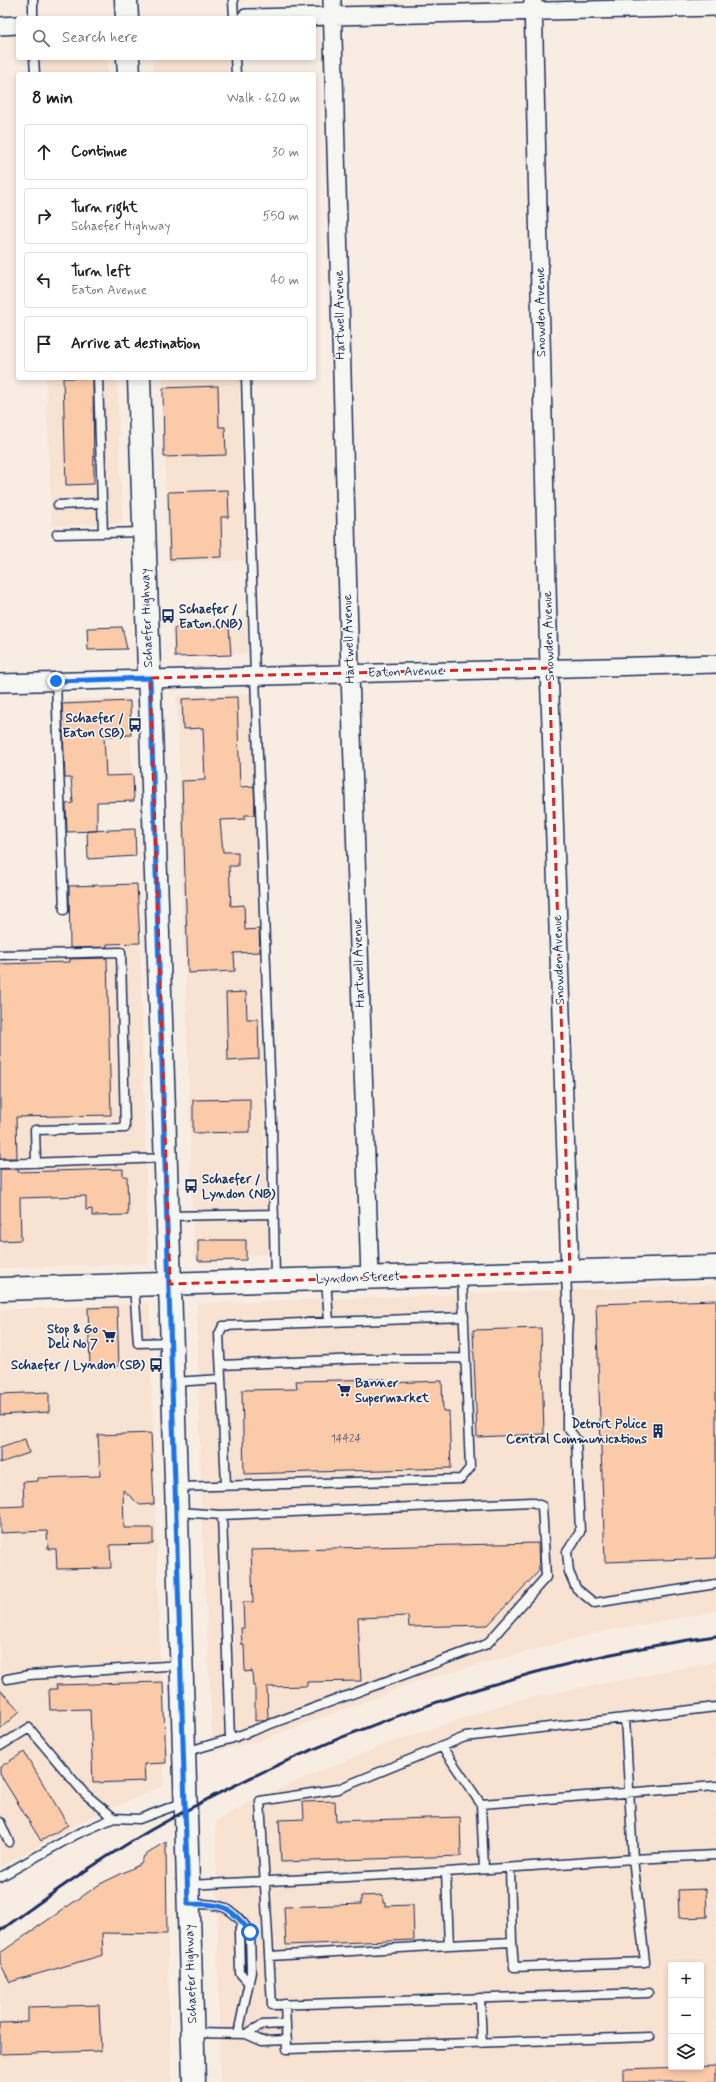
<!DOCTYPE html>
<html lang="en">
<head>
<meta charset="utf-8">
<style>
	body { margin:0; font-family:Mynerve,sans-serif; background:#f6f6f6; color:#222 }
	.controls { position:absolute; right:12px; bottom:12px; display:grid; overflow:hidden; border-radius:4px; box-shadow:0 2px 6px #0003 }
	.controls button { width:36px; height:36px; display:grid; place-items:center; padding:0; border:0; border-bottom:1px solid #e0e0e0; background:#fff; color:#222; font:20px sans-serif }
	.stop { position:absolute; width:12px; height:12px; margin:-9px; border:3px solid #1a73e8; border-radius:50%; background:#fff }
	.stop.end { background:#1a73e8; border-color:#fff; box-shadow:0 1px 4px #0008 }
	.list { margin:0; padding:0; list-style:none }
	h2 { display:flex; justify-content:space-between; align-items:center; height:52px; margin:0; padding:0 16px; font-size:17px }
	h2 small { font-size:13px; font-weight:400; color:#767676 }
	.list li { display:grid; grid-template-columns:26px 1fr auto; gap:12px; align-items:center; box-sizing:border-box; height:56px; margin:0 8px 8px; padding:0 8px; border:1px solid #e0e0e0; border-radius:4px }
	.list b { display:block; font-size:15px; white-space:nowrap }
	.list p { margin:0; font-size:13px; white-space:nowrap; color:#767676 }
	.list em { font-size:13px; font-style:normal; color:#767676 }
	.icon { flex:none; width:22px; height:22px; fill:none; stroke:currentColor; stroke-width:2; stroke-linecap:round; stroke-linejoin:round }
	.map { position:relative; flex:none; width:716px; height:2082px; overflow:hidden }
	.search { position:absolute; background:#fff; box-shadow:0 2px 6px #0003; left:16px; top:16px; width:300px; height:44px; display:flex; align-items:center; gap:10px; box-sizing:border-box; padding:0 14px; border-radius:4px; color:#767676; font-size:15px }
	.panel { position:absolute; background:#fff; box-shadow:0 2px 6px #0003; left:16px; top:72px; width:300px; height:308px; border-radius:4px }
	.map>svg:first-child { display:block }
	.built { fill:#f8e2d2; fill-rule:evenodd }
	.building { fill:#facaa9; stroke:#1b2f5e }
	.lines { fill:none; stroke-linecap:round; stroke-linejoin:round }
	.lane-casing { stroke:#1b2f5e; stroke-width:11 }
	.street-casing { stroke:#1b2f5e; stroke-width:20 }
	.secondary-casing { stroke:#1b2f5e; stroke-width:25 }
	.lane { stroke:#f6f6f2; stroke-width:8 }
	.street { stroke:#f6f6f2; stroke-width:17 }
	.secondary { stroke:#f6f6f2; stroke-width:22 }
	.rail { stroke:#1b2f5e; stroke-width:3 }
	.route { stroke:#1a73e8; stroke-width:5 }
	.marked { fill:none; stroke:#d62828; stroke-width:3; stroke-dasharray:8 5; stroke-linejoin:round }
	.labels { text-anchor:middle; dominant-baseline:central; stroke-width:3; stroke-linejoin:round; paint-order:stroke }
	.number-label { font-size:11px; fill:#535671 }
	.street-label { font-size:13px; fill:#1b2f5e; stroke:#f6f6f2 }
	.poi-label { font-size:13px; font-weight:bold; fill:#1b2f5e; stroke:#f6f6f2; text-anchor:end }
</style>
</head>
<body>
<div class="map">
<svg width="716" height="2082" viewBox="0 0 716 2082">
	<rect width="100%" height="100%" fill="#f7ede3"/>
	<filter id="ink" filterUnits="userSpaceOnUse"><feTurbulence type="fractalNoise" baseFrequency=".025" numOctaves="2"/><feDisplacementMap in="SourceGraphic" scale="8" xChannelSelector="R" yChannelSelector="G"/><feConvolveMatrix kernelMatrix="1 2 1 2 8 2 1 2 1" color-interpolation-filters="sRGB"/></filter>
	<g filter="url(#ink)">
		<path class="built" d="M40,58H108V74H41Z
			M152,58H228L229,74H153Z
			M46,378H117L122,523L52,526Z
			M163,378H239L244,560L168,563Z
			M246,619L247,653L173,655L172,621Z
			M251,694L268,1254L194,1257L177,696Z
			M128,698L132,774L65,777L62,700Z
			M140,944L148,1263L0,1268V948Z
			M716,1285V1611L595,1633L407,1684L391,1692L261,1740L213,1752L201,1494L197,1304Z
			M149,1303L164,1785L85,1820L0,1867V1310Z
			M716,1662V2082H220L216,1821L257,1798L384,1745L514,1701ZM671,1965H701V2067H671Z
			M165,1851L171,2082H0V1953L100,1884Z"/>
		<path class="building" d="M63,378H93L94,484L66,485Z
			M218,386L219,427H225L226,455L164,457L163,388Z
			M228,490L229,517H221L222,557L170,559L168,492Z
			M229,626L231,655L175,657L174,628Z
			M122,627L127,649L88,650L87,628Z
			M237,697L240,787L254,786L255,815H245V819L220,820L223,852H238V866H229L231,906L244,905L245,930L259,929L260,952L234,953L235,971L188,973L182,781L205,780L203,728L183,729L182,699Z
			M130,701L131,735L104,736L106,776L133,775L134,801L97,802V831L67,832L66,804L73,803L71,778H65L62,704Z
			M135,829L136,856L88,859L87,831Z
			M137,884L140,943L107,944V947L70,948L69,886Z
			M107,958L111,1115L16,1117L17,1158H0V964L70,962V959Z
			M246,992L247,1019H258L259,1059L228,1061L226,993Z
			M250,1099V1132L193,1133V1100Z
			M0,1169H18V1172L123,1169V1176H127L128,1215L92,1216V1209L86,1210V1196L20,1198L21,1240L0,1241Z
			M198,1240H246V1260L198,1261Z
			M716,1300V1558L605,1562L596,1304Z
			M117,1307L119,1366L90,1367L88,1308Z
			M541,1328L544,1434L477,1437L473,1330Z
			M385,1379L386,1383L442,1381L443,1411H449L451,1468L244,1474L242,1390L297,1389L296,1381Z
			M49,1392V1412L0,1415V1394Z
			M151,1433L154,1504L140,1505L123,1490L124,1528H153V1544L110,1545L111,1568L57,1569L56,1549H48L47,1531L0,1533V1507L24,1506L23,1482L38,1481V1478L100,1476L98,1435Z
			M25,1439L29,1453L0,1463V1447Z
			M538,1543L539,1571L488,1625L409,1627L408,1616L358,1618L361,1681L307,1682V1686L267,1687L268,1719L255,1721V1686H253L252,1671L245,1672L244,1645H242L241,1628H244L243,1602H253L251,1550Z
			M163,1682L166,1763L144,1764L145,1781L93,1783L90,1709L50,1710L49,1689H57L56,1685Z
			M0,1690L20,1711L0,1729Z
			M24,1752L68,1825L41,1841L0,1774V1767Z
			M335,1801L336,1821L460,1817L461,1856L281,1862L279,1820L304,1819L303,1802Z
			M166,1842L167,1934L102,1933L103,1955L10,1982L0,1963V1953L100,1884L141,1864L144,1856Z
			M706,1889L707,1917L679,1918L678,1890Z
			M383,1895V1903H385V1906L413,1905L414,1940L286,1945L284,1907L361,1904V1896Z
			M99,2005L101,2051L0,2054V2023L28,2022V2007Z
			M716,2066V2082H623V2069Z"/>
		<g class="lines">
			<defs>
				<path id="lane" d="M33,0V18
					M233,0L234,18
					M34,58L35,74
					M235,58L236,74
					M98,378L103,533L143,532
					M246,378L255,676L272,1124L275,1280
					M58,505L102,503
					M57,534L103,533
					M56,681L64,910
					M0,955L121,952L125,1128L35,1130L36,1163
					M0,1164L165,1158
					M168,1216L274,1214
					M566,1272L568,1320L567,1334V1427L576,1439L580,1532L567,1552L569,1572L576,1588L594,1603L716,1584
					M326,1279L329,1322
					M134,1286L138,1343L171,1342
					M221,1365L360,1359L465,1358
					M174,1382L221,1379
					M226,1485L219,1334L223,1326L464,1317
					M177,1487L461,1479L470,1468L462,1276
					M178,1512L222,1515L532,1502L542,1506L546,1577L487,1644L230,1739L185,1752
					M222,1515L230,1739
					M7,1679L29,1675L181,1665
					M0,1746L29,1728L84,1793L114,1818L139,1819L185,1802
					M442,1747L481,1804L716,1786
					M481,1804L484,1869
					M0,1822L9,1842
					M0,1877L77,1834L114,1818
					M189,1885L446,1872L633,1859L716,1855
					M189,1904C222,1904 229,1904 250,1932L251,1972L238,2034
					M243,1923L239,1932L240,1973L248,1982
					M512,1942L514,1967L645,1962L633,1859L625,1718
					M449,1945L512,1942L510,1868
					M270,1956L449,1945L446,1872
					M648,1993L272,2005L260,1801L338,1789L465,1737L716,1707
					M480,1998L482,2043
					M285,2004L287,2049L650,2037
					M193,2033L246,2034L262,2041L287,2040
					M246,2034L262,2025L286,2024"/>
				<path id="street" d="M332,0L350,673L370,1278
					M533,0L549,668L570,1272
					M246,18L716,7
					M0,26L18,25
					M0,683L716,664"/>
				<path id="secondary" d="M126,0L127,18
					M128,58L129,74
					M139,378L170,1284L194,2082
					M0,1289L716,1267"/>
			</defs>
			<use href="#lane" class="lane-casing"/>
			<use href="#street" class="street-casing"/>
			<use href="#secondary" class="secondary-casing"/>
			<use href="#lane" class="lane"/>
			<use href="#street" class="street"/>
			<use href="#secondary" class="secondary"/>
			<path class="rail" d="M0,1931C56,1890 113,1850 174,1817C335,1728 534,1660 716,1636"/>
		</g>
	</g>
	<g class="lines" filter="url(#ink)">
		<path class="route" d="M56,681L150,678L188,1904C221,1904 229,1904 250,1932"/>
	</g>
	<path class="marked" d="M549,668L570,1272L170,1284L150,678Z"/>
	<defs>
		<symbol id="bus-bare" viewBox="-9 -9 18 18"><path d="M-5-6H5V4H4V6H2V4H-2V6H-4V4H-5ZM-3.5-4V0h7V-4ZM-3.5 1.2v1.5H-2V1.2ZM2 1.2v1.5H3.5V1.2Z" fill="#1b2f5e" stroke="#f6f6f2" stroke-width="2.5" paint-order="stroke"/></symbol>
		<symbol id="supermarket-bare" viewBox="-9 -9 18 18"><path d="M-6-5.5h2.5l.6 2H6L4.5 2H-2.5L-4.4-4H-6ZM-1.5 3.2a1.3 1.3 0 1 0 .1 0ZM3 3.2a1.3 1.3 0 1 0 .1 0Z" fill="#1b2f5e" stroke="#f6f6f2" stroke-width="2.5" paint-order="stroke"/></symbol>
		<symbol id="building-bare" viewBox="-9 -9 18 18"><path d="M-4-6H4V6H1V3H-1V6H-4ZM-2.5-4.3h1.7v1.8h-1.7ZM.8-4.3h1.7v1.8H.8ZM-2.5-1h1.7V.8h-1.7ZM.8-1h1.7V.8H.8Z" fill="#1b2f5e" stroke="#f6f6f2" stroke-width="2.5" paint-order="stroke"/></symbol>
	</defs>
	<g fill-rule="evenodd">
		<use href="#bus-bare" x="158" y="606" width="20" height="20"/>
		<use href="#bus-bare" x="125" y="715" width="20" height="20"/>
		<use href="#bus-bare" x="181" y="1176" width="20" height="20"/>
		<use href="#supermarket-bare" x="99" y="1326" width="20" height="20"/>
		<use href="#bus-bare" x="146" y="1355" width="20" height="20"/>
		<use href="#supermarket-bare" x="334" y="1380" width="20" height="20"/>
		<use href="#building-bare" x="648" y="1421" width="20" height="20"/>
	</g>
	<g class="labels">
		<g class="number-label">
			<text x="346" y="1439">14424</text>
		</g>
		<g class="street-label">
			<text transform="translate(541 312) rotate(-91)">Snowden Avenue</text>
			<text transform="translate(340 315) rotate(-91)">Hartwell Avenue</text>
			<text transform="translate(147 618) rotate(-92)">Schaefer Highway</text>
			<text transform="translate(549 636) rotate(-92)">Snowden Avenue</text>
			<text transform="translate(349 639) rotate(-92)">Hartwell Avenue</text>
			<text transform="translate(406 672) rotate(-2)">Eaton Avenue</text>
			<text transform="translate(559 960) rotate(-92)">Snowden Avenue</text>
			<text transform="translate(359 963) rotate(-92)">Hartwell Avenue</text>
			<text transform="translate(358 1278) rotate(-2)">Lyndon Street</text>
			<text transform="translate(191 1974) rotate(-92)">Schaefer Highway</text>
		</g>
		<g class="poi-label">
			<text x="179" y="609" text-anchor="start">Schaefer /<tspan x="179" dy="15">Eaton (NB)</tspan></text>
			<text x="124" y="718">Schaefer /<tspan x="124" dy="15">Eaton (SB)</tspan></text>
			<text x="202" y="1179" text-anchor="start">Schaefer /<tspan x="202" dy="15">Lyndon (NB)</tspan></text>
			<text x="98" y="1329">Stop &amp; Go<tspan x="98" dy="15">Deli No 7</tspan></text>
			<text x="145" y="1365">Schaefer / Lyndon (SB)</text>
			<text x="355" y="1383" text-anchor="start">Banner<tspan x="355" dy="15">Supermarket</tspan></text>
			<text x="647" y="1424">Detroit Police<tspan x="647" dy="15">Central Communications</tspan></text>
		</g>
	</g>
</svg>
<div class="controls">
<button>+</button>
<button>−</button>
<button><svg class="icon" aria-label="layers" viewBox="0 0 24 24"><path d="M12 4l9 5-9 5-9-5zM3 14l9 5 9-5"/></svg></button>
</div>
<div class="stop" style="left:250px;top:1932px"></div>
<div class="stop end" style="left:56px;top:681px"></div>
<div class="search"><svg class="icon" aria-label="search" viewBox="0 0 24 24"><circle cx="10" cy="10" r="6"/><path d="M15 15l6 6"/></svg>Search here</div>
<section class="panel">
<h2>8 min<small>Walk · 620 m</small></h2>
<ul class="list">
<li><svg class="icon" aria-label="ahead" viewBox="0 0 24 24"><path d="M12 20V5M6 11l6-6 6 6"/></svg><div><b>Continue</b></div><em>30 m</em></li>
<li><svg class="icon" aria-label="right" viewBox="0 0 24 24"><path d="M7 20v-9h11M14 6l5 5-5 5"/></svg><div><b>Turn right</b><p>Schaefer Highway</p></div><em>550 m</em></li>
<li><svg class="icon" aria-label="left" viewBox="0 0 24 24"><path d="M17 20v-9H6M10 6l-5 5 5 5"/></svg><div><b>Turn left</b><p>Eaton Avenue</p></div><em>40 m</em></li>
<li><svg class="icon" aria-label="arrive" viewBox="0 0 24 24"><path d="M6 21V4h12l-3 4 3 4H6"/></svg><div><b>Arrive at destination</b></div></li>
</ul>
</section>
</div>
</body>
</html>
